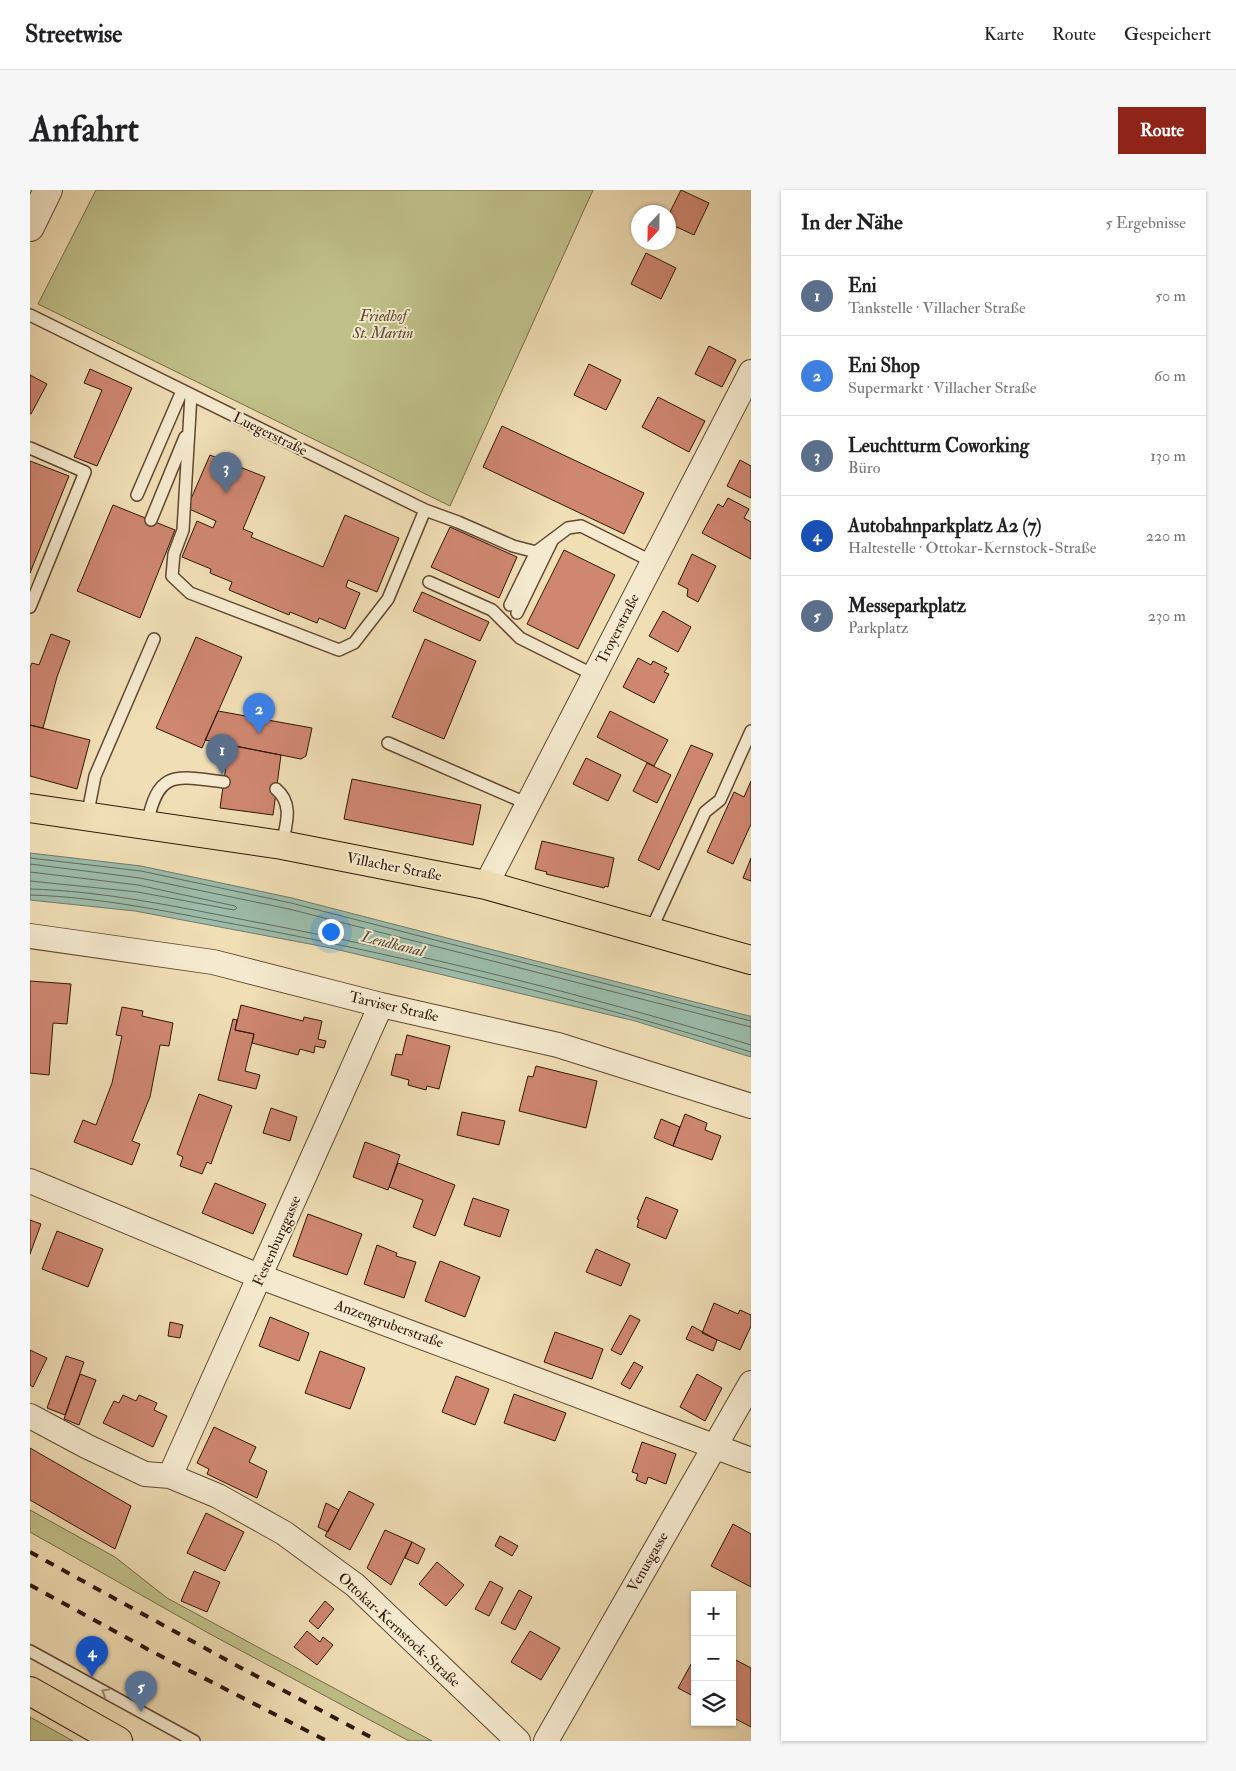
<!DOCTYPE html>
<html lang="de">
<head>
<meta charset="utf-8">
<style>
	body { margin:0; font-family:"IM FELL Double Pica",serif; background:#f6f6f6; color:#202124 }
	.controls { position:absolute; right:15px; bottom:15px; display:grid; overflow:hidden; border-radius:0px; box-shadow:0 1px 4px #0004 }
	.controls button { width:45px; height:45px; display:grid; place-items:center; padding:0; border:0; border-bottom:1px solid #e0e0e0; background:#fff; color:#202124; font:25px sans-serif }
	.compass { position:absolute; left:601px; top:15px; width:45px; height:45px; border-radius:50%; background:#fff; box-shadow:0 1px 4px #0004; rotate:202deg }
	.you { position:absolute; left:300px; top:741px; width:18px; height:18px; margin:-12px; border:4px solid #fff; border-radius:50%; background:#1a73e8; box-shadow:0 0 0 8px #1a73e833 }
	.badge { display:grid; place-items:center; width:32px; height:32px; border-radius:50%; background:#8f2418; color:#fff; font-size:16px; font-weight:700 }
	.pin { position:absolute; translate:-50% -41px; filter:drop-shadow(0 1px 2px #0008) }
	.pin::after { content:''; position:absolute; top:26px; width:18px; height:15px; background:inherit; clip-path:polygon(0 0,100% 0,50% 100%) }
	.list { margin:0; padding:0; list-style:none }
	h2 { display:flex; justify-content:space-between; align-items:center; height:65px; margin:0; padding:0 20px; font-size:21px }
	h2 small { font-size:16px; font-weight:400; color:#757577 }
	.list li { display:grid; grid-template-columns:32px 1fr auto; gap:15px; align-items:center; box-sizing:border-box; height:80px; padding:0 20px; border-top:1px solid #e0e0e0 }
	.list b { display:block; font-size:19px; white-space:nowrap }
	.list p { margin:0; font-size:16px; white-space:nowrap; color:#757577 }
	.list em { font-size:16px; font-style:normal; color:#757577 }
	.icon { flex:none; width:28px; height:28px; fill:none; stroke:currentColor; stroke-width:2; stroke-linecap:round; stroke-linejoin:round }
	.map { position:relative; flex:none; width:721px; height:1551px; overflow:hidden; border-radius:0px }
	header { display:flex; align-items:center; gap:30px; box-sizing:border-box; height:70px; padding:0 25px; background:#fff; border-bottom:1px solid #e0e0e0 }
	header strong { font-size:24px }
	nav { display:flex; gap:28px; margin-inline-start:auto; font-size:18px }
	.intro { display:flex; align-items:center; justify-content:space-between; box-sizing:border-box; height:120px; padding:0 30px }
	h1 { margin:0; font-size:35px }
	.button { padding:12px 22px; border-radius:0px; background:#8f2418; color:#fff; font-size:18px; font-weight:700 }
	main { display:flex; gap:30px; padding:0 30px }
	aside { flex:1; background:#fff; border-radius:0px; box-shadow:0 1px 4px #0004 }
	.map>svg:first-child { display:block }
	.green { fill:#c0c089; stroke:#786a48 }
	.water { fill:#9bbcaa; stroke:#717969 }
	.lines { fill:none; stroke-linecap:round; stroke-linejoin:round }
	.shore { stroke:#666859; stroke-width:1 }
	.building { fill:#cf8770; stroke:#311508 }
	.service-casing { stroke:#614733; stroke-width:14 }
	.minor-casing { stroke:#614733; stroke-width:26 }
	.tertiary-casing { stroke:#614733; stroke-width:30 }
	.primary-casing { stroke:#311508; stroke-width:30 }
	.service { stroke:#f5eacf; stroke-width:11 }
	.minor { stroke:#f5eacf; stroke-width:24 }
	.tertiary { stroke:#f5eacf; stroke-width:28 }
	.primary { stroke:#f0deb5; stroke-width:28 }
	.rail { stroke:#311508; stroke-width:4; stroke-dasharray:9 9; stroke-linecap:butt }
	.oneway { stroke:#9d8a75 }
	.labels { text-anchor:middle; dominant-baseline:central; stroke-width:4; stroke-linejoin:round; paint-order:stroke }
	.park-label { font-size:15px; font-style:italic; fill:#5c482f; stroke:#f5eacf }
	.street-label { font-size:15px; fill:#311508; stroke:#f5eacf }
	.water-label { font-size:16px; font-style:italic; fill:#564f41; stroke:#f5eacf }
</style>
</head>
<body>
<header>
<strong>Streetwise</strong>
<nav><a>Karte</a><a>Route</a><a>Gespeichert</a></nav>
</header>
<div class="intro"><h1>Anfahrt</h1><a class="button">Route</a></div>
<main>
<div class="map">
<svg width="721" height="1551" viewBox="0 0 721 1551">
	<rect width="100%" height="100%" fill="#f0deb5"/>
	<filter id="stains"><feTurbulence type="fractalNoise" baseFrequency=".004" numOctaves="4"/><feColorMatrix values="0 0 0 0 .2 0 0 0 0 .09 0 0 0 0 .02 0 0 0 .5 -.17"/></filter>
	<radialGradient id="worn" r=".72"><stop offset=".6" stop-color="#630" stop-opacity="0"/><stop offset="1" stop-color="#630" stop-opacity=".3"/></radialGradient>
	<path class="green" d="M66,0H563L420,316L8,114Z
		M0,1320L85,1367L137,1408L402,1551H379L180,1444L0,1342Z
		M0,1527L43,1551H0Z"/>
	<path class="water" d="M0,663L111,676L262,708L719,826H721V867L605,831L301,758L105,721L0,710Z"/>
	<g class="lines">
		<path class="shore" d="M0,668L111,681L261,713L721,831
			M0,674L110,688L259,719L721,837
			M0,682L108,695L205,716L207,718L204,720L108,702L0,691
			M0,699C74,701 148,717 220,731C389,763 557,805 721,855
			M0,705C74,707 148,724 220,737C389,769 557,811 721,862"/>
	</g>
	<path class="building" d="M651,0L679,13L664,45L638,33V26Z
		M616,63L646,78L631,109L601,94Z
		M679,156L706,170L692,197L665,184Z
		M559,174L591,190L576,220L544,205Z
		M60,179L102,198L67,276L44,267L72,200L54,193Z
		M0,185L17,194L1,224H0Z
		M628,207L675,231L659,262L612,237Z
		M472,236L614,303L594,344L453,277Z
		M180,265L235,287L213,339L223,343L221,347L293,377L315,325L369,348L347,402L318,390L316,397L330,403L315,439L289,428L287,433L260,422L259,425L199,400L202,392L180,383L181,379L152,367L167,331L183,338L186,331L157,318Z
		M710,270L721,276V308L697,296Z
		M0,271L39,286L0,383Z
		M698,308L719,319L714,328L721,332V369L672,343L688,314L693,317Z
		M83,315L145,340L110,428L47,401Z
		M420,337L487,367L469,408L401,377Z
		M534,360L585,385L548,459L497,434Z
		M662,364L686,376L668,412L657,406L658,399L648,394Z
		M392,402L459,432L450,451L383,421Z
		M633,421L661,437L648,462L619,446Z
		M21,444L40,451L27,487L13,538L0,535V477L2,473L9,475Z
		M166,447L212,467L172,558L126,538Z
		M395,449L446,471L414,549L362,527Z
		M608,468L621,475L623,471L637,478L634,482L639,484L624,513L593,497Z
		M188,521L282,538L276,566L271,569L175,550Z
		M580,521L638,550L624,576L567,547Z
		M0,535L60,550L47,599L0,586Z
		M199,555L251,565L243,625L190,618Z
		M661,555L683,564L629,680L608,670Z
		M556,568L591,585L578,611L543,594Z
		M617,573L641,585L627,613L603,601Z
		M322,589L451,615L443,655L314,629Z
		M721,591V634L703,674L677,662L704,602L714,607Z
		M512,651L584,668L578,697L575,696L574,698L516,684L517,682L505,679Z
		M721,668V691L713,688Z
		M0,791L41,794L37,834L23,833L19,885L0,883Z
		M211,815L273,831L274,827L292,831L288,849L296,851L294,858L285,856L284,863L270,859L268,865L222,853L224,844L205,840Z
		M92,817L113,821L112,826L143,833L139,856L130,855L120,907L102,951L110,954L102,975L44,952L53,930L66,935L82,893L92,846L86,845Z
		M203,829L207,830L205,840L224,844L215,881L230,885L226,899L188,890Z
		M377,845L420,856L409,899L397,896L396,900L378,895L379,890L361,885L366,864L372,865Z
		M506,876L567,891L556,938L489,921L498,886L503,887Z
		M169,904L202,916L181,974L177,972L172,984L150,976L153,967L147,964Z
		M241,918L267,927L260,951L233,943Z
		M432,922L475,931L469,955L427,945Z
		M655,924L677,933L675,940L691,946L682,970L643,956Z
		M631,929L650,937L643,956L624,948Z
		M335,952L370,965L358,1000L323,987Z
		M368,973L425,995L405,1046L383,1037L393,1010L359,997Z
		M185,993L236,1014L223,1044L172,1023Z
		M616,1007L648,1020L636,1049L607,1037L609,1030L607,1029Z
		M443,1008L479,1020L470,1047L434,1035Z
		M278,1024L332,1044L317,1085L263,1066Z
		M0,1030L11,1034L0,1064Z
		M27,1041L73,1059L58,1097L12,1079Z
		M347,1055L367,1063L366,1066L386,1072L374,1108L334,1094Z
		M566,1059L600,1074L591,1096L556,1082Z
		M410,1071L450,1087L435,1127L395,1111Z
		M684,1113L708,1124L710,1120L721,1125V1136L710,1160L672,1143Z
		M600,1125L610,1130L591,1165L581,1160Z
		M240,1127L279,1143L269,1171L229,1156Z
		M140,1132L153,1135L150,1148L138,1146Z
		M662,1136L687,1150L683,1161L656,1149Z
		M525,1142L573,1159L562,1189L514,1172Z
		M0,1160L17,1168L3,1197L0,1195Z
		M290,1161L335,1178L320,1219L275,1203Z
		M36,1166L54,1172L35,1225L17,1218Z
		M604,1172L613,1177L600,1199L591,1194Z
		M50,1184L66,1190L49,1235L34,1229Z
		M667,1184L692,1198L675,1231L650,1217Z
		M426,1186L459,1199L445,1235L412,1222Z
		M484,1204L536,1223L525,1251L474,1233Z
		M93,1205L106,1211L109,1205L127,1213L124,1220L137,1226L123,1257L73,1233L84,1211L89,1213Z
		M184,1237L226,1257L219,1272L237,1281L227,1308L177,1284L179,1279L167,1273Z
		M612,1252L646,1264L636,1294L618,1287L616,1294L606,1290L608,1284L602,1282Z
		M0,1258L101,1316L85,1359L0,1310Z
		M319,1301L344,1314L320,1360L295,1346Z
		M296,1313L309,1320L298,1342L288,1337Z
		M176,1323L214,1342L195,1381L157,1363Z
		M703,1334L721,1344V1397L681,1376Z
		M355,1340L382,1352L361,1395L337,1378Z
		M470,1346L488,1356L482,1366L465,1356Z
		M382,1352L395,1359L388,1374L375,1368Z
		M407,1372L434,1395L416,1416L389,1394Z
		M164,1381L190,1392L177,1422L151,1411Z
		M460,1391L473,1398L459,1426L445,1419Z
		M489,1400L502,1407L485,1440L471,1433Z
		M295,1411L304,1419L288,1439L279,1431Z
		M277,1441L290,1452L293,1447L303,1455L287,1475L264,1457Z
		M500,1441L530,1458L511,1490L481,1472Z
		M665,1467V1507L648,1498Z
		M702,1468L721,1478V1537L702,1527Z"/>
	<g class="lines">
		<defs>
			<path id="service" d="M0,125L395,320L358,409L324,453L309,460L160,403L142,386L144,364L153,340L161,205
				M0,258L55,282L0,417
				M107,305L152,201
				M395,320L428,332L483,356L506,362L538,338L551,336L623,372
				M121,330L155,247
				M399,392L462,420L490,448L564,485
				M480,415L506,362
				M487,423L522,351
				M358,553L498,614
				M246,599C264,614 256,634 252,655
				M57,627L65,586L124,449
				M117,635C128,579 145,586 194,592
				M620,742L675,622L690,610L721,541
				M0,1461L164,1551"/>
			<path id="minor" d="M456,695L721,182
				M0,746L183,772L351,815L528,855L721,916
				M0,991L231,1087L721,1270
				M0,1226L56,1256L115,1284L140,1286L188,1306L254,1343L325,1395L488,1551
				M140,1286L351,815
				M516,1551L721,1193"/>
			<path id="tertiary" d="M0,37L18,0"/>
			<path id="primary" d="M0,618L252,655L456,695L721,770
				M0,1501L88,1551"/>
		</defs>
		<use href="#service" class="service-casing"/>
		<use href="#minor" class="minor-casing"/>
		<use href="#tertiary" class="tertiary-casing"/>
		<use href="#primary" class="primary-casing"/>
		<use href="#service" class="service"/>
		<use href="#minor" class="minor"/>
		<use href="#tertiary" class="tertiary"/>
		<use href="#primary" class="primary"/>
		<path class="rail" d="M0,1362L202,1473L348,1551
			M0,1395L121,1461L297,1551"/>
	</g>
	<defs><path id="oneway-chevron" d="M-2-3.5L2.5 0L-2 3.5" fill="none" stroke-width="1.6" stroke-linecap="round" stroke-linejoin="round" transform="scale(1.25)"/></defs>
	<use class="oneway" href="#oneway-chevron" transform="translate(75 1502) rotate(-151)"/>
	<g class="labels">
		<g class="park-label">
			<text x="353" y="126">Friedhof<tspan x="353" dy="17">St. Martin</tspan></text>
		</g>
		<g class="street-label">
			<text transform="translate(240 244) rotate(26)">Luegerstraße</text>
			<text transform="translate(588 439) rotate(-63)">Troyerstraße</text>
			<text transform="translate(364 677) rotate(11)">Villacher Straße</text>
			<text transform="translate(364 817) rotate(13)">Tarviser Straße</text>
			<text transform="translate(247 1051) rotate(-66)">Festenburggasse</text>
			<text transform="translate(359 1134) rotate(20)">Anzengruberstraße</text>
			<text transform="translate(618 1372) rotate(-60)">Venusgasse</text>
			<text transform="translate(369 1440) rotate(43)">Ottokar-Kernstock-Straße</text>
		</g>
		<g class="water-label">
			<text transform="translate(363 754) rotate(14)">Lendkanal</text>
		</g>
	</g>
	<rect width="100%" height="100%" filter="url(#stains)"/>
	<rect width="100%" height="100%" fill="url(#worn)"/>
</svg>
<div class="controls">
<button>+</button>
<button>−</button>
<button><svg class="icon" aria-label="layers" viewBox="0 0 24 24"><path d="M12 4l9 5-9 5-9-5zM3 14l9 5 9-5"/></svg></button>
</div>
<svg class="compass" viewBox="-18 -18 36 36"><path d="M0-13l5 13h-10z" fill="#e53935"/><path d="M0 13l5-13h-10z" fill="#757577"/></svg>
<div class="you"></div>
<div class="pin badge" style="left:192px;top:585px;background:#5c6f8a">1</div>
<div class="pin badge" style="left:229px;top:544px;background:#3f7fe0">2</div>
<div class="pin badge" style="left:196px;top:303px;background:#5c6f8a">3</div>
<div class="pin badge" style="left:62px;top:1487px;background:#1a4fb4">4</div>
<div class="pin badge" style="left:111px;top:1522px;background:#5c6f8a">5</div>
</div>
<aside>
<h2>In der Nähe<small>5 Ergebnisse</small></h2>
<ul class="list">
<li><span class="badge" style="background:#5c6f8a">1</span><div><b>Eni</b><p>Tankstelle · Villacher Straße</p></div><em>50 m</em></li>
<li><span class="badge" style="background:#3f7fe0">2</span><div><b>Eni Shop</b><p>Supermarkt · Villacher Straße</p></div><em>60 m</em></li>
<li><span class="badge" style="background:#5c6f8a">3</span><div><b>Leuchtturm Coworking</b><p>Büro</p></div><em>130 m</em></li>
<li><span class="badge" style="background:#1a4fb4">4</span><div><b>Autobahnparkplatz A2 (7)</b><p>Haltestelle · Ottokar-Kernstock-Straße</p></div><em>220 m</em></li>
<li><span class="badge" style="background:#5c6f8a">5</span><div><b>Messeparkplatz</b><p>Parkplatz</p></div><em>230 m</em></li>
</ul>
</aside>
</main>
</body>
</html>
